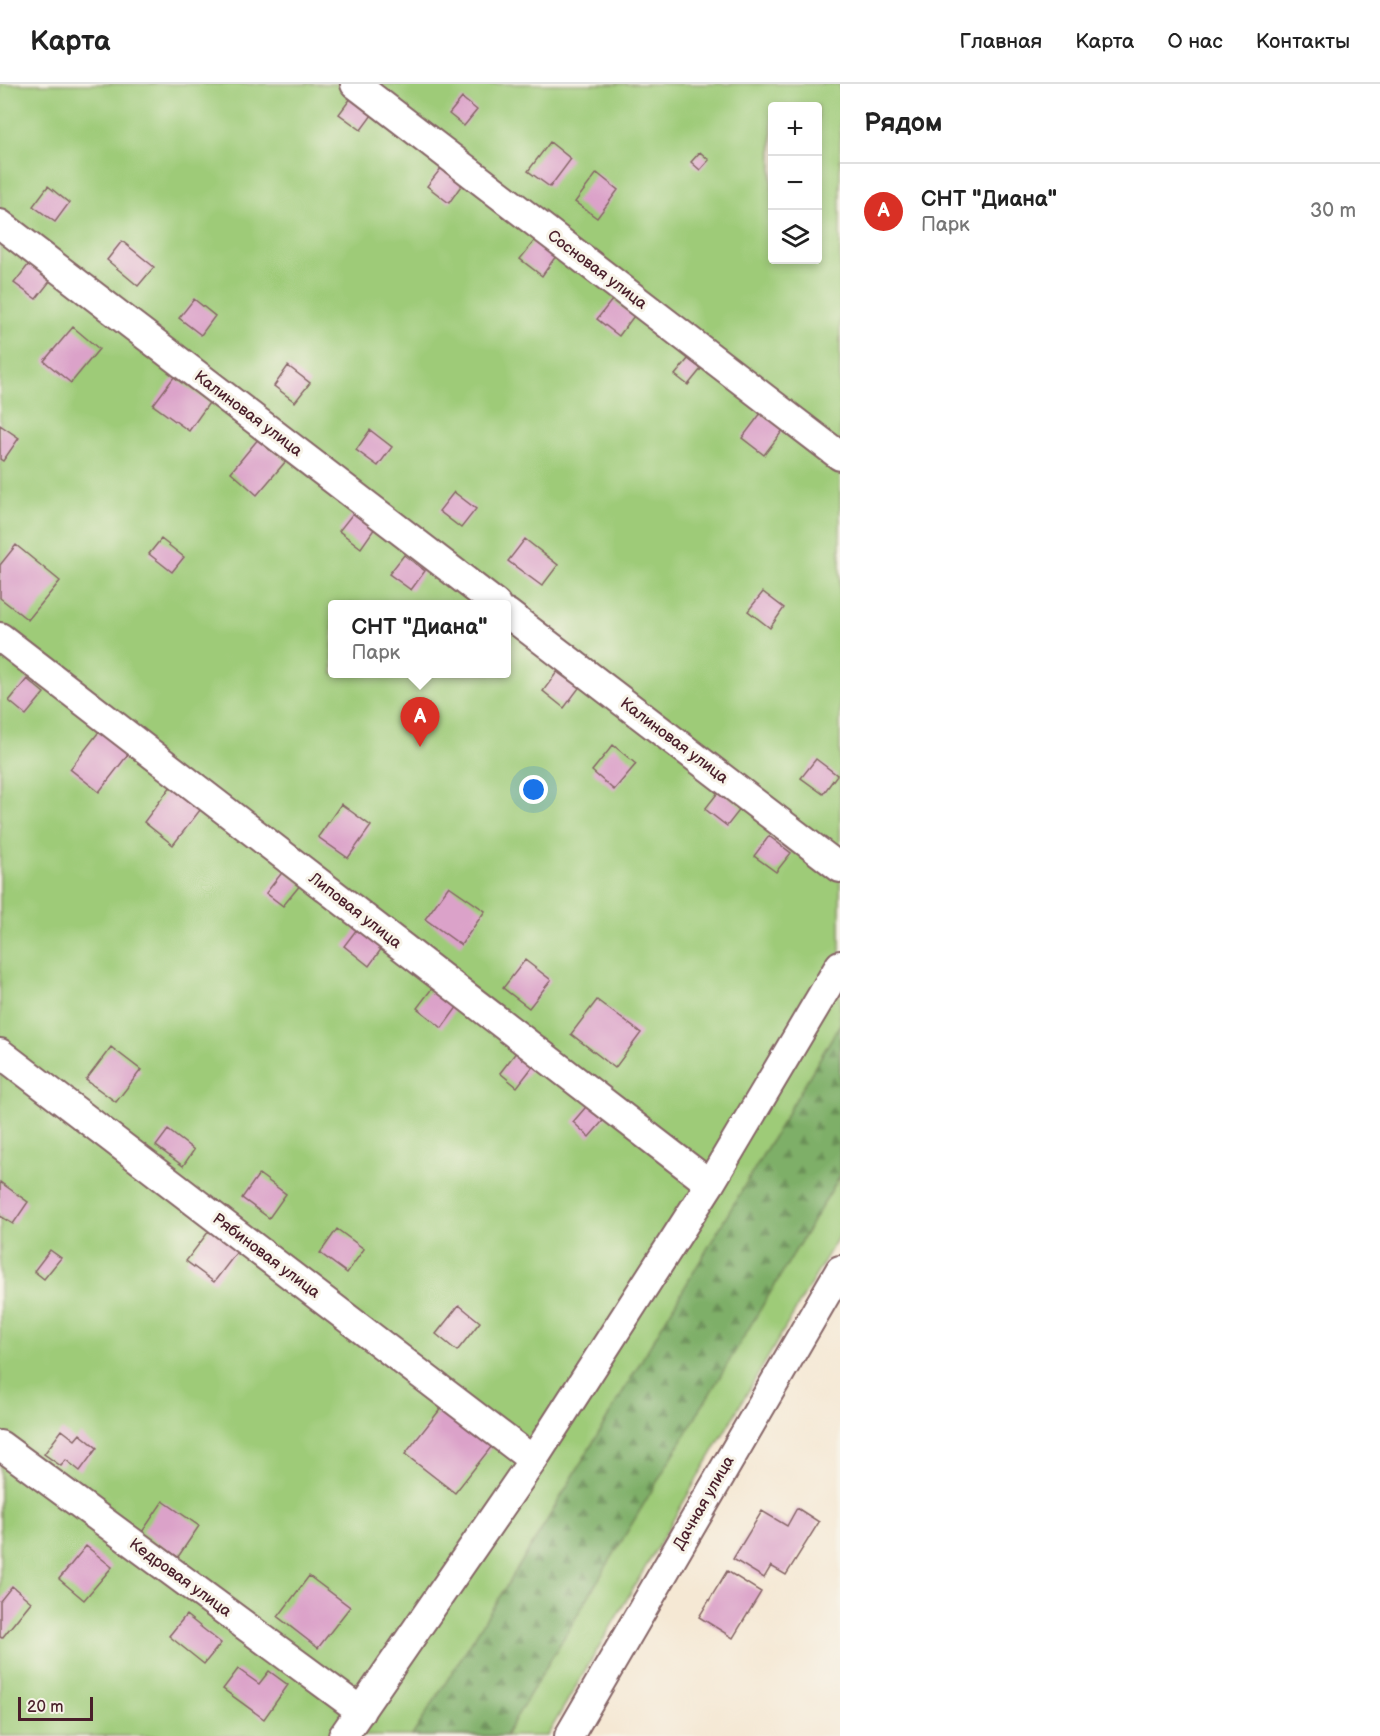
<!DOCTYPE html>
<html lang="ru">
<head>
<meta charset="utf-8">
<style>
	body { margin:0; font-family:"Balsamiq Sans",sans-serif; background:#f2f2f2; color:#222 }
	.controls { position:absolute; right:18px; top:18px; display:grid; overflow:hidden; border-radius:6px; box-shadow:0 3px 9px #0003 }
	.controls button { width:54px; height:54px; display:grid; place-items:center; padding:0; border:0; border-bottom:2px solid #e0e0e0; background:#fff; color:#222; font:30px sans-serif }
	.scale { position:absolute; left:18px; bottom:15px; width:75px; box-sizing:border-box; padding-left:6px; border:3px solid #4a1f2b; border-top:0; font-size:16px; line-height:21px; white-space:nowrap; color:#4a1f2b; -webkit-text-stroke:4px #f7f3e8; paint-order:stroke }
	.you { position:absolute; left:534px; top:706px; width:21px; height:21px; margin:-15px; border:4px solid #fff; border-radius:50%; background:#1a73e8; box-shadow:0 0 0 9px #1a73e833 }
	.badge { display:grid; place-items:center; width:39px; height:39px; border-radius:50%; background:#d93025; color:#fff; font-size:20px; font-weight:700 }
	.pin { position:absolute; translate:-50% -50px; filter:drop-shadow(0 2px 3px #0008) }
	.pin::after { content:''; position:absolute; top:32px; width:21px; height:18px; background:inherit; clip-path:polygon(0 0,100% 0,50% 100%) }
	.popup { position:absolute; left:328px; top:516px; width:183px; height:78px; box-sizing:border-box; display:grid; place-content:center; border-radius:6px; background:#fff; filter:drop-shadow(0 2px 4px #0005); font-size:20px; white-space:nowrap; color:#767676 }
	.popup b { font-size:22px; color:#222 }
	.popup::after { content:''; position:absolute; left:50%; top:100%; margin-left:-12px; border:12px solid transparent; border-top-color:#fff }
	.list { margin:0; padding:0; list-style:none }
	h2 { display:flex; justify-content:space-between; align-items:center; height:78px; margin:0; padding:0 24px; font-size:26px }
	h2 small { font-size:20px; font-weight:400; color:#767676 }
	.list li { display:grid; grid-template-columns:39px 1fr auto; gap:18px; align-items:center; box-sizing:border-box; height:96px; padding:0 24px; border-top:2px solid #e0e0e0 }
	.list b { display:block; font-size:22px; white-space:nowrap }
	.list p { margin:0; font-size:20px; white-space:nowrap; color:#767676 }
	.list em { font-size:20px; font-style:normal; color:#767676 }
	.icon { flex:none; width:33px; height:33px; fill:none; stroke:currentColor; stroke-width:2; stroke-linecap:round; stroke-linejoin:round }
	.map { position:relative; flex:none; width:840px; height:1652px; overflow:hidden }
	header { display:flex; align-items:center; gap:36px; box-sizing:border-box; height:84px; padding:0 30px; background:#fff; border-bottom:2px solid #e0e0e0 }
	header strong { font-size:28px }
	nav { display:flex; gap:33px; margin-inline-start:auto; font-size:21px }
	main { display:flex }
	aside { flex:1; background:#fff }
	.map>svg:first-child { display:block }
	.green { fill:#9ecb78; stroke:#747552; stroke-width:1.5; fill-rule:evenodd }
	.forest { fill:url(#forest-firs); stroke:#64674a; stroke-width:1.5 }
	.building { fill:#dba2c9 }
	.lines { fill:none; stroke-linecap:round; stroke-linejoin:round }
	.minor-casing { stroke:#866566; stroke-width:32 }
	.minor { stroke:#fff; stroke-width:28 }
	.labels { text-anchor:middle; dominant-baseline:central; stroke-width:6; stroke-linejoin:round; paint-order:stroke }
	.street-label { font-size:16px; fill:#4a1f2b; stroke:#f7f3e8 }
</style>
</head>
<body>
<header>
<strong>Карта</strong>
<nav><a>Главная</a><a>Карта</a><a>О нас</a><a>Контакты</a></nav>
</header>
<main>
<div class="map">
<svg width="840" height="1652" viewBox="0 0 840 1652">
	<defs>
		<pattern id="forest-firs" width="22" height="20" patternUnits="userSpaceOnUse" patternTransform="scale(1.5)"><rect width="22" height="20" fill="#7eaf68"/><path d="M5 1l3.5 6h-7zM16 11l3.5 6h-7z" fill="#698e56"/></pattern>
	</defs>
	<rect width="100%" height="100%" fill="#f7f3e8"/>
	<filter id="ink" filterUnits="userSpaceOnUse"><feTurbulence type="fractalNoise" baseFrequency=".0167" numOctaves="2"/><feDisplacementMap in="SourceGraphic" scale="12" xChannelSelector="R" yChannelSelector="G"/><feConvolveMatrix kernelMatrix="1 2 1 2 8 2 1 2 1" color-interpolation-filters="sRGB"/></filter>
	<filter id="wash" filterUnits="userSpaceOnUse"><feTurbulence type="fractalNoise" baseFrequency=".008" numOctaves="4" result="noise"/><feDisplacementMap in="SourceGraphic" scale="24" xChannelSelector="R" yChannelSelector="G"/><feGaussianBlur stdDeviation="1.35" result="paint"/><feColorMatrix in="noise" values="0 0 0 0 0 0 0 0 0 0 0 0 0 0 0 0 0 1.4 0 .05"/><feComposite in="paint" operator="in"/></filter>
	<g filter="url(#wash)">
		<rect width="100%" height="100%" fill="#f5e8d4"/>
		<path class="green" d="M0,0H840V1150L547,1652H0ZM772,22H818V176H772ZM333,520H507V590H333Z"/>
		<path class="forest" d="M840,940V1092L505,1652H412L539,1450Z"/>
		<g id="blocks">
			<path class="building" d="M354,10L375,27L361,46L339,30Z
				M462,14L477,26L464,42L449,30Z
				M550,58L571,75L550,103L528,87Z
				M700,68L709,76L700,86L691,78Z
				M442,83L463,99L449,119L427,102Z
				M597,89L618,106L597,134L575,118Z
				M48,102L69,119L55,138L33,122Z
				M535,156L556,172L542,192L520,175Z
				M122,157L154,183L138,202L107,176Z
				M29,180L51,196L36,215L14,199Z
				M194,215L215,232L201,251L179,234Z
				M612,216L634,232L619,252L597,235Z
				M73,243L99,265L71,299L44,277Z
				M688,275L701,285L688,301L675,291Z
				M288,282L310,299L295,318L274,302Z
				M174,293L209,319L189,347L153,321Z
				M761,329L784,345L764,371L742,354Z
				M0,341L19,354L3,377L0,375Z
				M370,346L392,363L378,382L356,366Z
				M259,354L286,377L257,411L231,388Z
				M454,408L476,425L461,444L439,427Z
				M354,428L375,444L361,464L339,447Z
				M161,455L184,473L172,488L149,470Z
				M525,455L558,481L542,502L508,477Z
				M16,461L60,497L28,536L0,514V481Z
				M404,471L425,487L411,506L389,490Z
				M763,508L784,524L770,544L748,527Z
				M557,588L579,604L564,624L543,607Z
				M27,595L44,609L26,631L9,617Z
				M101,645L130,668L99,708L70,685Z
				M613,661L636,680L614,706L592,687Z
				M816,675L837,691L823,710L801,694Z
				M174,698L204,721L173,761L144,738Z
				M720,706L742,723L727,742L705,725Z
				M341,720L371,742L348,774L318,753Z
				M769,752L791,769L776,788L754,772Z
				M284,786L301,800L283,822L266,809Z
				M449,802L485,827L461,861L425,835Z
				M360,841L385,860L369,882L344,862Z
				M525,876L551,896L529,924L503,904Z
				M433,903L458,922L442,944L417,924Z
				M597,916L641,949L615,984L571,950Z
				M111,963L141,986L116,1018L86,996Z
				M517,967L534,981L517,1003L500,989Z
				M591,1017L608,1031L589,1053L573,1038Z
				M168,1046L194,1066L183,1082L156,1062Z
				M259,1090L286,1110L269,1134L242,1114Z
				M0,1098L28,1118L13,1140L0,1132Z
				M212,1143L240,1164L214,1198L186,1177Z
				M337,1145L364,1165L347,1189L320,1169Z
				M50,1166L61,1174L44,1195L34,1187Z
				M459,1221L480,1238L457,1267L436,1250Z
				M442,1323L492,1362L455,1409L405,1370Z
				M62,1346L75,1356L80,1350L97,1364L80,1387L66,1376L61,1382L44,1370Z
				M163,1417L199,1442L178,1473L142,1448Z
				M797,1424L819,1438L786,1491L771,1482L764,1494L733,1475L762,1427L787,1442Z
				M86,1462L112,1483L84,1516L59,1495Z
				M727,1487L761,1508L733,1554L699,1533Z
				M309,1492L350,1523L318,1564L278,1533Z
				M12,1502L31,1518L2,1554L0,1553V1517Z
				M186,1531L221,1559L204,1580L169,1552Z
				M238,1585L259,1600L269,1587L288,1601L264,1635L223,1605Z"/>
		</g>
	</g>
	<g filter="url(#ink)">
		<use href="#blocks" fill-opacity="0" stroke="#866566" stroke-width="1.5"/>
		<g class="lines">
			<defs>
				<path id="minor" d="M355,0L840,372
					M0,140L496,520
					M507,529L840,784
					M0,553L710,1100
					M0,969L533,1376
					M0,1361L361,1627
					M343,1652L533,1376L710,1100L840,881
					M569,1652L840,1186"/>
			</defs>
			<use href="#minor" class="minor-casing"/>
			<use href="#minor" class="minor"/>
		</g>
	</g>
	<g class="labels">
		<g class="street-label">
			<text transform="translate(597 186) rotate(37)">Сосновая улица</text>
			<text transform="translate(248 330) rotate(37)">Калиновая улица</text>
			<text transform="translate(674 657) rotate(37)">Калиновая улица</text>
			<text transform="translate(355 827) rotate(38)">Липовая улица</text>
			<text transform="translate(266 1172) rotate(37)">Рябиновая улица</text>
			<text transform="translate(704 1419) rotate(-60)">Дачная улица</text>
			<text transform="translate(180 1494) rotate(36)">Кедровая улица</text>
		</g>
	</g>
</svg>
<div class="controls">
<button>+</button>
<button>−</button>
<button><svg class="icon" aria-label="layers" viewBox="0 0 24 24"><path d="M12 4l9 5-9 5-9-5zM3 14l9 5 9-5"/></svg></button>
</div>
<div class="scale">20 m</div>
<div class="you"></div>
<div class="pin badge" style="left:420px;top:663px">A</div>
<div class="popup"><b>СНТ &quot;Диана&quot;</b>Парк</div>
</div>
<aside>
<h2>Рядом<small></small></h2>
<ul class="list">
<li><span class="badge">A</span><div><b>СНТ &quot;Диана&quot;</b><p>Парк</p></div><em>30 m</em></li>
</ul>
</aside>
</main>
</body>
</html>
